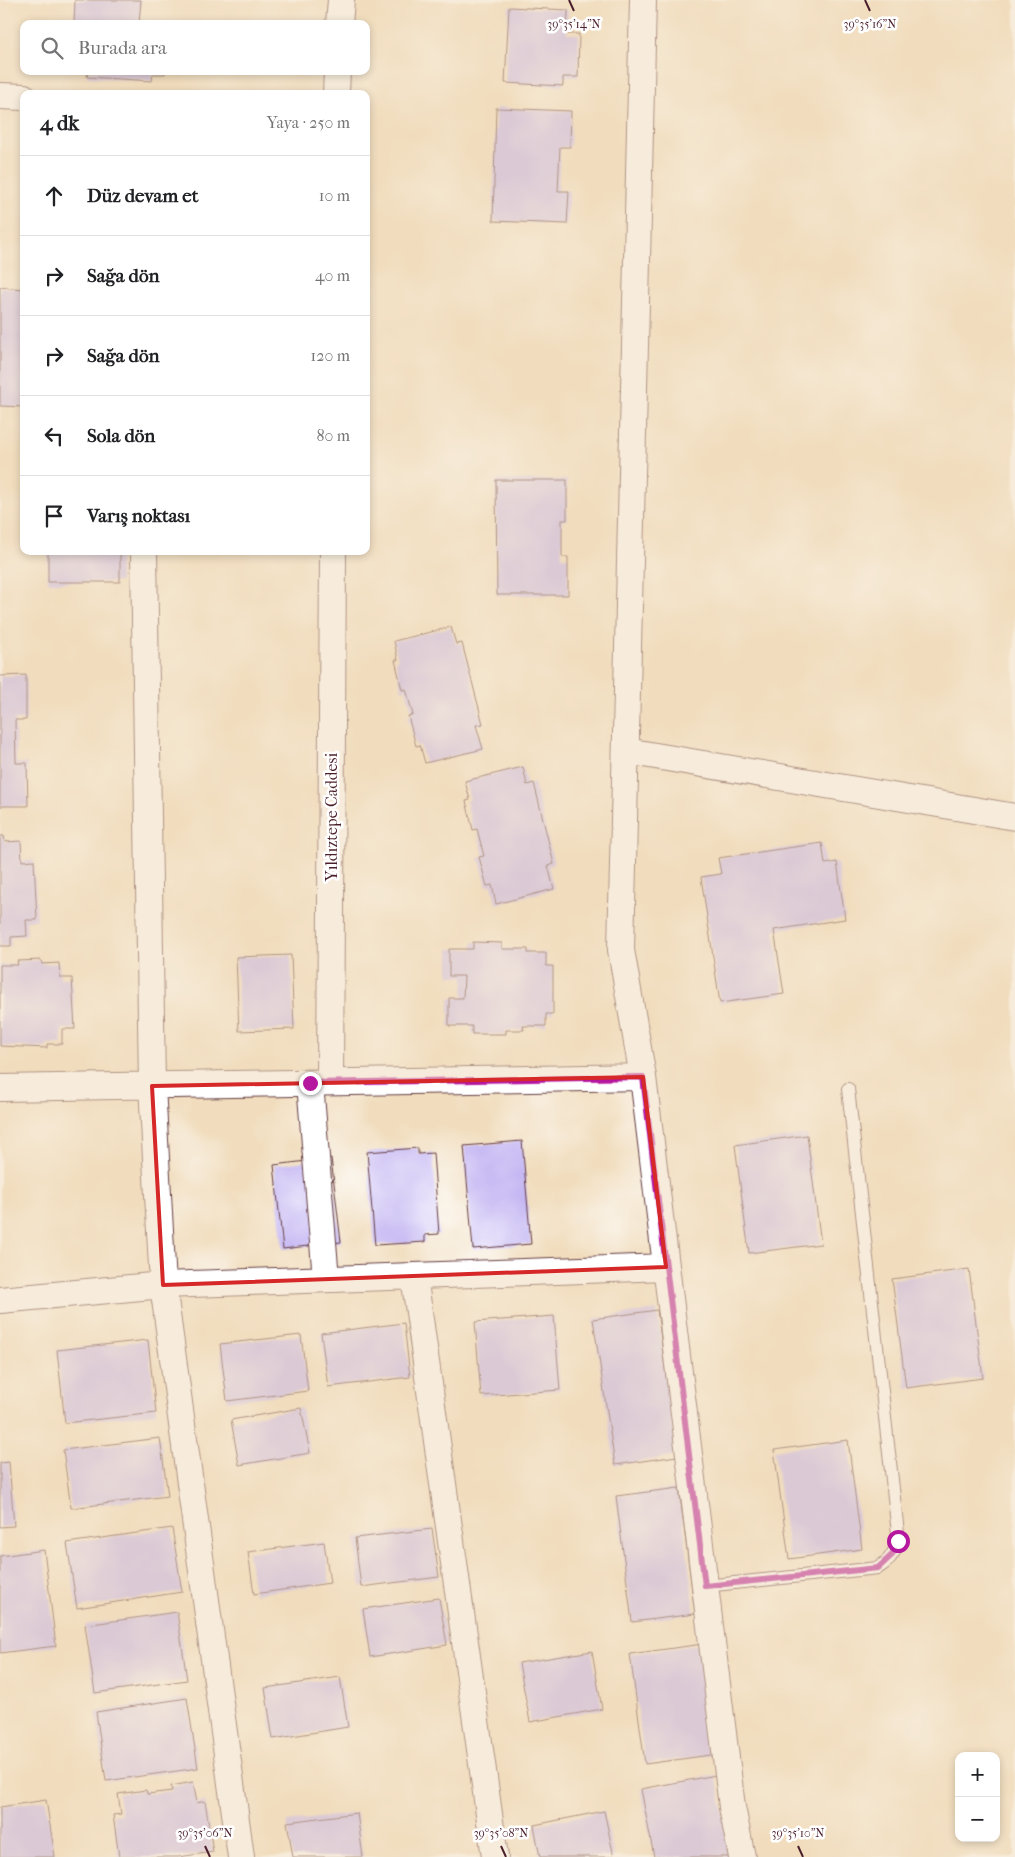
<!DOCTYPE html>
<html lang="tr">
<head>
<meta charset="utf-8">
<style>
	body { margin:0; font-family:"IM FELL French Canon",serif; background:#f2f2f2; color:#202124 }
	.controls { position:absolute; right:15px; bottom:15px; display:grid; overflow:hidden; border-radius:10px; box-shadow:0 2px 8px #0003 }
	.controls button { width:45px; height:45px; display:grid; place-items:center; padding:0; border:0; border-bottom:1px solid #e0e0e0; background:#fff; color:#202124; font:25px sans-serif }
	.stop { position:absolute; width:15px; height:15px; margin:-11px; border:4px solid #b5179e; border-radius:50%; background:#fff }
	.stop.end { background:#b5179e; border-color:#fff; box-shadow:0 1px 5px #0008 }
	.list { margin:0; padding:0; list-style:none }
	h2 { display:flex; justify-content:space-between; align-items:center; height:65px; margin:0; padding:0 20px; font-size:21px }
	h2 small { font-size:16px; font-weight:400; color:#757577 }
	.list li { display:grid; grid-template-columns:32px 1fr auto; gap:15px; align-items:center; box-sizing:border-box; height:80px; padding:0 20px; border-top:1px solid #e0e0e0 }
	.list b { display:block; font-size:19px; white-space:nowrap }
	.list em { font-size:16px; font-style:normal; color:#757577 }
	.icon { flex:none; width:28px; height:28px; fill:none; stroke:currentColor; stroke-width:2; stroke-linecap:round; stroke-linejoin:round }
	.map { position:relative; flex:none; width:1015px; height:1857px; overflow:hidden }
	.search { position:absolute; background:#fff; box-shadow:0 2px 8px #0003; left:20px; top:20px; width:350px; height:55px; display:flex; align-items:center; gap:12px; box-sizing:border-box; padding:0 18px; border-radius:10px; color:#757577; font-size:19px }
	.panel { position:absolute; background:#fff; box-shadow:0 2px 8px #0003; left:20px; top:90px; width:350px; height:465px; border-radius:10px }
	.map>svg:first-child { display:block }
	.building { fill:#c2b4f2 }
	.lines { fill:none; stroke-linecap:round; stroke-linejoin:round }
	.lane-casing { stroke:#633c41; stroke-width:14 }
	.street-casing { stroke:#633c41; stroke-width:28 }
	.lane { stroke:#fff; stroke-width:12 }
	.street { stroke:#fff; stroke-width:26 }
	.route { stroke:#b5179e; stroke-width:6 }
	.marked { fill:none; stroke:#d62828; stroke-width:4; stroke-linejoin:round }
	.ticks { fill:none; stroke:#4a1f2b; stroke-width:2 }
	.labels { text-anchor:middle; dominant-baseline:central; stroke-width:5; stroke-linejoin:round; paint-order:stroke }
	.street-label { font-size:16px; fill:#4a1f2b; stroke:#fff }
	.ticks-label { font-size:12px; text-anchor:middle; fill:#4a1f2b; stroke:#fff; stroke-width:5; stroke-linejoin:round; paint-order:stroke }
</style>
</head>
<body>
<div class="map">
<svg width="1015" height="1857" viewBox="0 0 1015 1857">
	<rect width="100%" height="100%" fill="#fff"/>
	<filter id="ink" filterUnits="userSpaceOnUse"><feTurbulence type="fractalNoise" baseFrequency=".02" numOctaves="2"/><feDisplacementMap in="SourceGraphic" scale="10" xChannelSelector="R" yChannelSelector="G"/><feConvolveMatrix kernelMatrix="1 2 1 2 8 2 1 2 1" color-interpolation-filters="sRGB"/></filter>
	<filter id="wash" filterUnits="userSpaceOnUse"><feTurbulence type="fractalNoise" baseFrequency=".0096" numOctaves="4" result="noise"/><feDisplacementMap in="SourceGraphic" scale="20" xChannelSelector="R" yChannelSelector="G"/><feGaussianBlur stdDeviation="1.12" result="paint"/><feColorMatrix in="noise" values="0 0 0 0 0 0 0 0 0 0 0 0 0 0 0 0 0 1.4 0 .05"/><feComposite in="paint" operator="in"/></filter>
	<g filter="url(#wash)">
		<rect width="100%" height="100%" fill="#f1ddbd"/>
		<g id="blocks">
			<path class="building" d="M75,0H141L139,24H74Z
				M509,7L568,10L567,34H579L578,77H563V86L505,83Z
				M88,71H165V74H153L152,81L87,77Z
				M496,108L571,111L570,147H560L558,191H569L567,224L493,221Z
				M0,287L24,289V407L0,406Z
				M496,480H567V520H562V557H568V595H497Z
				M48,551H120V582H48Z
				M451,627L456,644L462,643L483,724L476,725L483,749L425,763L420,745L416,746L408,716L413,715L406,689L402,690L395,660H398L394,641Z
				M26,675V720H15L16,763H27L28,806H0V676Z
				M523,767L527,785L534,783L554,864L548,866L554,889L496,904L492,885L487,886L479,857L484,856L477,829L473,830L466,801L470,800L465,781Z
				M0,836H4L5,842L21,841L22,861L34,860L37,920H26L27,936L11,937V946H0Z
				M822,843L825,864L837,862L845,919L774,930L784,994L720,1003L701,877L721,874L718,858Z
				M473,942L502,943V949H528V953H546V966H553V1014H546V1026H523L524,1030H506V1034H472V1026H449V998H463L464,976H449V949H473Z
				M291,955L294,1029L239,1031L236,957Z
				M41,960L42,964L59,963L60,978H72L75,1029H62V1044H47V1048L0,1046V965H18L17,961Z
				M807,1135L821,1244L749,1253L735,1145Z
				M522,1141L531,1244L473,1249L464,1146Z
				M418,1148V1154L433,1153L439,1234L425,1235V1242L375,1245L367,1152Z
				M331,1158L341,1242L283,1249L274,1165Z
				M969,1269L983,1378L906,1388L892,1279Z
				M657,1310L677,1456L615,1465L593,1319Z
				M554,1316L560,1390L481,1396L475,1322Z
				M404,1323L410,1377L328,1387L321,1333Z
				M301,1335L308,1391L227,1401L220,1344Z
				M148,1340L156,1413L65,1423L57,1350Z
				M301,1408L310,1453L239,1465L231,1420Z
				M160,1438L168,1496L71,1508L63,1450Z
				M848,1440L862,1549L789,1559L774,1450Z
				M9,1462L14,1526L0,1527V1463Z
				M679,1488L695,1614L632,1622L616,1496Z
				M172,1528L182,1592L77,1608L67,1543Z
				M432,1529L439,1577L361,1587L355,1538Z
				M324,1542L330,1583L254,1594L248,1552Z
				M44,1550L56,1646L0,1653V1556Z
				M439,1598L447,1645L370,1657L363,1609Z
				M177,1612L187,1680L95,1693L85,1625Z
				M703,1644L718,1754L645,1764L630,1654Z
				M592,1651L602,1709L530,1722L519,1663Z
				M340,1677L348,1727L273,1739L265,1688Z
				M187,1698L198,1768L106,1781L96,1712Z
				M716,1775L732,1857H654L641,1789Z
				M193,1782L197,1803L205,1801L213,1852L178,1857H119L113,1815L121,1814L118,1794L146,1790L147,1794L172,1791L171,1786Z
				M46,1800L55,1857H0V1807Z
				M604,1811L614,1857H540L534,1825Z
				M357,1813L363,1857H293L287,1822Z"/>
		</g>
	</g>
	<g filter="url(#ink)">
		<use href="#blocks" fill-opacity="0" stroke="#633c41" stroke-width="1"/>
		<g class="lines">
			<defs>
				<path id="lane" d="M705,1586L878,1568C891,1560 898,1549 898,1533L848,1089"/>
				<path id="street" d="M339,24L341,0
					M336,94L337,71
					M0,96L24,97
					M144,551L152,1086L163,1285L241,1857
					M626,751L1015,817
					M643,1077L621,950L643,0
					M330,1082L333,551
					M310,1083L326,1279
					M0,1088L643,1077L732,1807L742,1857
					M414,1276L495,1857
					M0,1300L163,1285L666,1267"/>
			</defs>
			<use href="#lane" class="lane-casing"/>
			<use href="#street" class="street-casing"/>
			<use href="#lane" class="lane"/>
			<use href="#street" class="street"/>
		</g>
	</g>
	<g class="lines" filter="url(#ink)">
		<path class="route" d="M310,1083L643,1077L705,1586L878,1568L892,1555L898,1541"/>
	</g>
	<path d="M0 0H1015V1857H0ZM643,1077L666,1267L163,1285L152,1086Z" fill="#f1ddbd" fill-opacity=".55" fill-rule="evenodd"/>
	<path class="marked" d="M643,1077L666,1267L163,1285L152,1086Z"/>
	<path class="ticks" d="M569,0L574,11M865,0L870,11M205,1846L210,1857M501,1846L506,1857M798,1846L803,1857"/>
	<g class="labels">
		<g class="street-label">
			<text transform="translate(331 817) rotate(-90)">Yıldıztepe Caddesi</text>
		</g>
	</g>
	<g class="ticks-label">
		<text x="574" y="28">39°35'14"N</text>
		<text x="870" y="28">39°35'16"N</text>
		<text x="205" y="1837">39°35'06"N</text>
		<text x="501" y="1837">39°35'08"N</text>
		<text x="798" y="1837">39°35'10"N</text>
	</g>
</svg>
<div class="controls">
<button>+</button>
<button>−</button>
</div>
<div class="stop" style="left:898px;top:1541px"></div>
<div class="stop end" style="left:310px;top:1083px"></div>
<div class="search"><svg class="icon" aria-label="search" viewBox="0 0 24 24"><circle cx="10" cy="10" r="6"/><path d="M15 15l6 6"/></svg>Burada ara</div>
<section class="panel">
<h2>4 dk<small>Yaya · 250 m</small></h2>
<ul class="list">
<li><svg class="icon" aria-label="ahead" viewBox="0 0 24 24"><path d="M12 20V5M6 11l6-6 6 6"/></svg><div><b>Düz devam et</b></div><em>10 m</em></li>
<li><svg class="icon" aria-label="right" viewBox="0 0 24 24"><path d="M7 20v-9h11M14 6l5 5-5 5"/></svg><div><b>Sağa dön</b></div><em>40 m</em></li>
<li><svg class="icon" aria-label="right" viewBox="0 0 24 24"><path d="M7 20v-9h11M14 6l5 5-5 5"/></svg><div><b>Sağa dön</b></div><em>120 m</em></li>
<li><svg class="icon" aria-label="left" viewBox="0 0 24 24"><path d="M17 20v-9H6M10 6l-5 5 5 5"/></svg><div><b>Sola dön</b></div><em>80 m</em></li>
<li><svg class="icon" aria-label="arrive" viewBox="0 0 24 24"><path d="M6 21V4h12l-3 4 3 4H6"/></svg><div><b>Varış noktası</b></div></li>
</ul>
</section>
</div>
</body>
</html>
